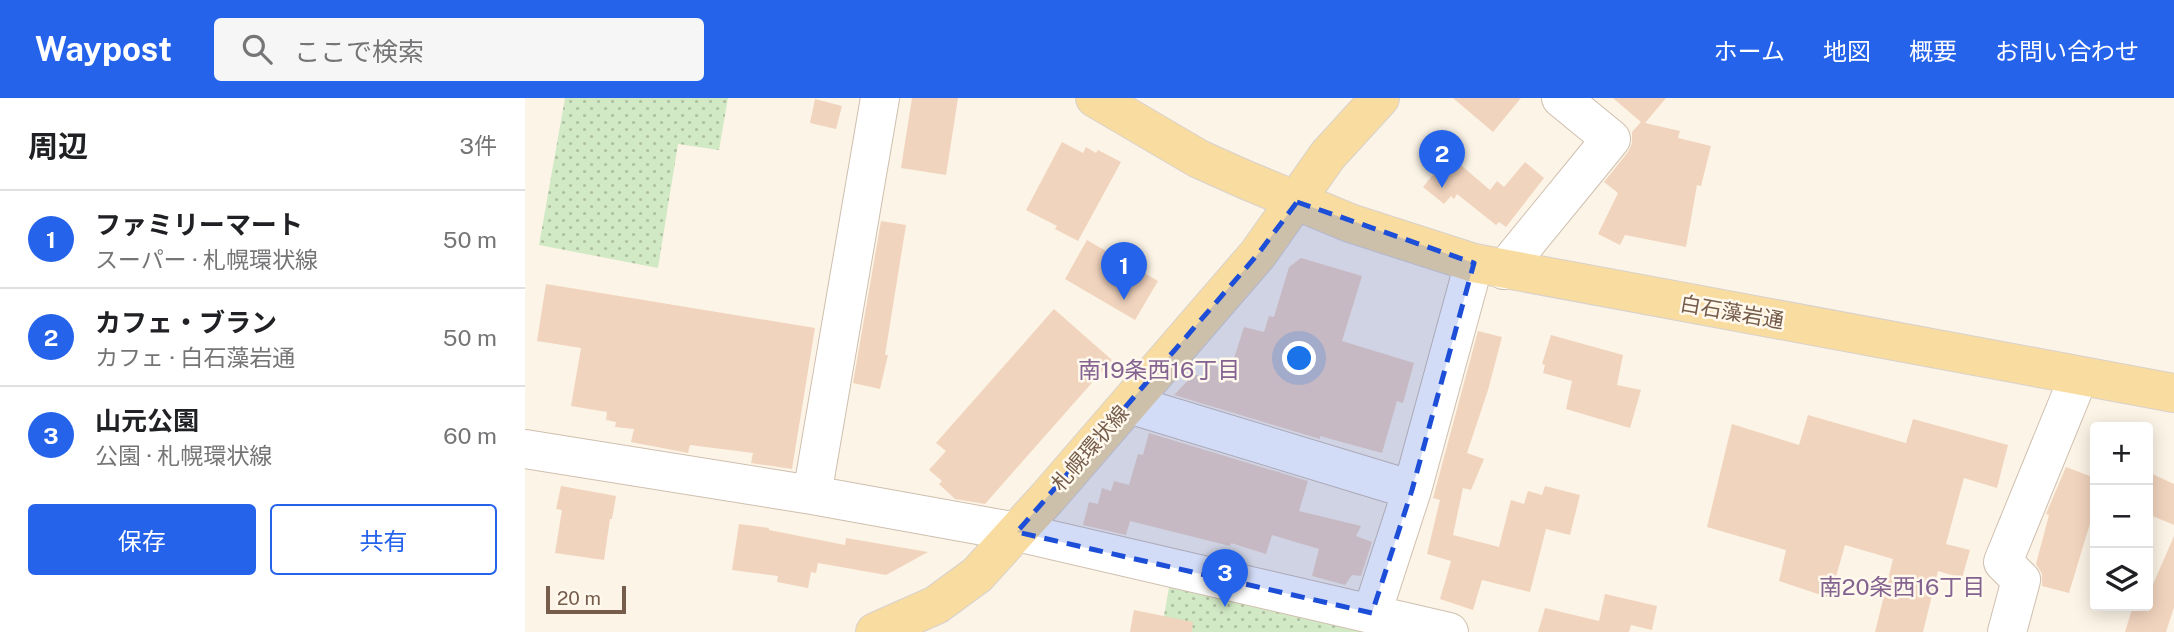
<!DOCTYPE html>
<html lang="ja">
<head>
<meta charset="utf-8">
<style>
	body { margin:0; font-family:"Public Sans","Noto Sans JP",sans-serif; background:#f6f6f6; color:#202124 }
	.controls { position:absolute; right:21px; bottom:21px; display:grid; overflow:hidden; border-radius:7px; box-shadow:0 4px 18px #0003 }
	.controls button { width:63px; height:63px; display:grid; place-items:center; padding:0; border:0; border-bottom:2px solid #e0e0e0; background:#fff; color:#202124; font:35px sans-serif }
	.scale { position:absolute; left:21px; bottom:18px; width:80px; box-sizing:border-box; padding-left:7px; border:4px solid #755c4b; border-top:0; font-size:19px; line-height:24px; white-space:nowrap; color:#755c4b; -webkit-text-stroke:5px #fff8ec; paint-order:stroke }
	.you { position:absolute; left:775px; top:261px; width:24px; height:24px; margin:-18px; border:5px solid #fff; border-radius:50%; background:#1a73e8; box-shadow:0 0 0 10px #1a73e833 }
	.badge { display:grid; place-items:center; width:46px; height:46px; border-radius:50%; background:#2563eb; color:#fff; font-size:23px; font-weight:700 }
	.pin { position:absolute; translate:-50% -58px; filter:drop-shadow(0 2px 4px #0008) }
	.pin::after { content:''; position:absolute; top:37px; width:24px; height:21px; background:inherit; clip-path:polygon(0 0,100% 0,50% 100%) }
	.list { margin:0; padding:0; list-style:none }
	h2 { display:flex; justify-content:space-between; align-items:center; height:91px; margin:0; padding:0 28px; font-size:30px }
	h2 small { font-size:23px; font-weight:400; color:#757577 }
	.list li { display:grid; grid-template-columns:46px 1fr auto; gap:21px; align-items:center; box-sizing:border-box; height:98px; padding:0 28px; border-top:2px solid #e0e0e0 }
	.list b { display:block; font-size:26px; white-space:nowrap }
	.list p { margin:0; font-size:23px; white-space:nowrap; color:#757577 }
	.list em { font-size:23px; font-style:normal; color:#757577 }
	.actions { display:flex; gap:14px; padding:21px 28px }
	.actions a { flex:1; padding:16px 0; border:2px solid #2563eb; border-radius:7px; text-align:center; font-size:24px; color:#2563eb }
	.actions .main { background:#2563eb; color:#fff }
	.icon { flex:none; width:38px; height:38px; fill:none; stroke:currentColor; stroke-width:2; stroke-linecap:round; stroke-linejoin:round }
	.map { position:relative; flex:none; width:1649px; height:534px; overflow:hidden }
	header { display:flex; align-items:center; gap:42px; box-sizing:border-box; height:98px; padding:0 35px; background:#2563eb; color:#fff }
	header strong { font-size:33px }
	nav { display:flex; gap:38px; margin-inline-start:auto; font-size:24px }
	.search { width:490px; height:63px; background:#f6f6f6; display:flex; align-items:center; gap:18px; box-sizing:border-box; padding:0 24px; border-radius:7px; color:#757577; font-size:26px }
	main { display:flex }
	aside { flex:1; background:#fff }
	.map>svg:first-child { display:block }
	.green { fill:url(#green-dots) }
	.building { fill:#f1d4be }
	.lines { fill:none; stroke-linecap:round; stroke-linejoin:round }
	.minor-casing { stroke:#cfbfaf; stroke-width:40 }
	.major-casing { stroke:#d8d1cd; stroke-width:40 }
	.minor { stroke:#fff; stroke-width:38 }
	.major { stroke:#f9dca0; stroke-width:38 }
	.marked { fill:#1d4ed8; fill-opacity:0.2; stroke:#1d4ed8; stroke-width:5; stroke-dasharray:14 9; stroke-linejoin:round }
	.labels { text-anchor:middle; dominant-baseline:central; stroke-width:5; stroke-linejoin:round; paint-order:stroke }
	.street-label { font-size:21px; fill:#755c4b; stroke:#fff8ec }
	.neighbourhood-label { font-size:23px; fill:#846391; stroke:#fff8ec }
</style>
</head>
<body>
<header>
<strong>Waypost</strong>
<div class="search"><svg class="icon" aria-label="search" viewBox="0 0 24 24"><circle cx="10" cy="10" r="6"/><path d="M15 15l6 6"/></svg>ここで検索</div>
<nav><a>ホーム</a><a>地図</a><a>概要</a><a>お問い合わせ</a></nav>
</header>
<main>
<aside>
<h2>周辺<small>3件</small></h2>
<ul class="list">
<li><span class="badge">1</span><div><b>ファミリーマート</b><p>スーパー · 札幌環状線</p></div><em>50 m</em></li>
<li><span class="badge">2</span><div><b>カフェ・ブラン</b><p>カフェ · 白石藻岩通</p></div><em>50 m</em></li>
<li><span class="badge">3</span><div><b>山元公園</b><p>公園 · 札幌環状線</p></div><em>60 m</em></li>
</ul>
<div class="actions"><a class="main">保存</a><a>共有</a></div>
</aside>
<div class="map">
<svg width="1649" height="534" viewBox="0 0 1649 534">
	<defs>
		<pattern id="green-dots" width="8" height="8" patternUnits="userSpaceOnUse" patternTransform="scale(1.75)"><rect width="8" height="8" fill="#d2e9c5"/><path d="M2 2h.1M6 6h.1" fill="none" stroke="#afc0a2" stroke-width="1.8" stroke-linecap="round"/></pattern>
	</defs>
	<rect width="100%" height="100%" fill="#fcf4e6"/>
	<path class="green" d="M40,0H203L194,52L153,46L133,170L14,147Z
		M645,484L874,534H636Z"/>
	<path class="building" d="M387,0H433L421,77L376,70Z
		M928,0H996L968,34Z
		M1088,0H1141L1120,25L1155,33L1153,40L1186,48L1176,88L1172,87L1161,149L1100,137L1095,147L1073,136L1093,95L1079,84L1103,54L1107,45V34L1116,24Z
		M290,1L317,8L311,31L285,25Z
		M537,44L558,55L561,49L571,55L573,52L596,64L553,143L530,131L532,128L501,112Z
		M924,57L965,92L972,83L979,89L1000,64L1019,80L981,129L974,124L971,127L932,96L929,101L926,98L919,106L898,89Z
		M356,123L381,127L360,257H363L355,291L328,285Z
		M562,142L633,183L610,222L540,181Z
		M776,160L837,178L817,243L889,265L878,305L872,303L857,355L795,338V341L649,297L669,276L677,279L681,265L705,273L719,229L739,234L744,218L749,219L764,169Z
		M21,186L290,230L267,371L226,365L228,355L165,347L163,355L106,344L109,331L90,329L91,324L81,322L82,314L46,308L56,250L12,243Z
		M529,211L587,262L460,406L430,401L414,386L417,383L404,372L421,353L411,345Z
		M953,233L977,239L963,292L942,355L959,361L946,392L938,390L928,437L974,449L986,402L999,406L1003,393L1017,397L1020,388L1055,397L1045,437L1021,431L1005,494L957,482L948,512L915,501L926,463L902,456L915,402L908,400Z
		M1026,237L1098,257L1092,287L1116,292L1105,330L1041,311L1047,283L1018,275L1020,267L1017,266Z
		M1283,317L1381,345L1388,321L1483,347L1472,390L1439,380L1421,446L1445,452L1437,480L1413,473L1398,534H1350L1368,461L1320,447L1305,500L1254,483L1261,452L1182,429L1207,326L1274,347Z
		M624,335L783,383L774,413L836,428L831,438L847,444L836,478L827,477L820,487L787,478L794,451L747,437L741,456L706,445L705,448L605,423L601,437L558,427L564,404L573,406L577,390L586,393L589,383L604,387L613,356L618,357Z
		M1541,369L1570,380V409L1544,495L1517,488V476L1511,466L1524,417L1521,416Z
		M1623,374L1649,386V427L1623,416Z
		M36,388L91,398L87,421H85L79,462L30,455L37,412L31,411Z
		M214,426L244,430V432L320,447L321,440L403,454L361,477L293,465L291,475L286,474L283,490L252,484L253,478L207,472Z
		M1649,438V509L1641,534H1600L1608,508H1623V498Z
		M1080,496L1132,508L1127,532L1106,527L1104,534H1013L1020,510L1074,523Z
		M609,512L668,524L667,534H605Z"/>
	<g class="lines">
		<defs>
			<path id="minor" d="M979,172L1086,41L1036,0
				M604,306L887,392
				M0,351L287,397L492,434L924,534
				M287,397L355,0
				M847,515L887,392L949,165
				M1482,534L1496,482L1478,464L1554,278"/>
			<path id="major" d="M570,0L674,61L721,82L825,125L949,165L1649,295
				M350,534L411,507L452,477L523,399L733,156L803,57L855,0"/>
		</defs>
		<use href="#minor" class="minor-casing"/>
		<use href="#major" class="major-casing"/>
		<use href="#minor" class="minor"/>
		<use href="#major" class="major"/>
	</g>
	<path class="marked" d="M772,104L949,165L887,392L847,515L492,434L733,156Z"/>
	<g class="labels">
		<g class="street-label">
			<text transform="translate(1207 214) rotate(10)">白石藻岩通</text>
			<text transform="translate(565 350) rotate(-49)">札幌環状線</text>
		</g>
		<g class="neighbourhood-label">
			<text x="634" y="271">南19条西16丁目</text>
			<text x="1377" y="488">南20条西16丁目</text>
		</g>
	</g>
</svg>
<div class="controls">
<button>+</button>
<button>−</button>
<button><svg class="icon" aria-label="layers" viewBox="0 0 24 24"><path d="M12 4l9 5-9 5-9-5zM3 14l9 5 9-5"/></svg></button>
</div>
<div class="scale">20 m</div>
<div class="you"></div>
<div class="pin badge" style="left:599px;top:202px">1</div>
<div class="pin badge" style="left:917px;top:90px">2</div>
<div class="pin badge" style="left:700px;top:509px">3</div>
</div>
</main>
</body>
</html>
